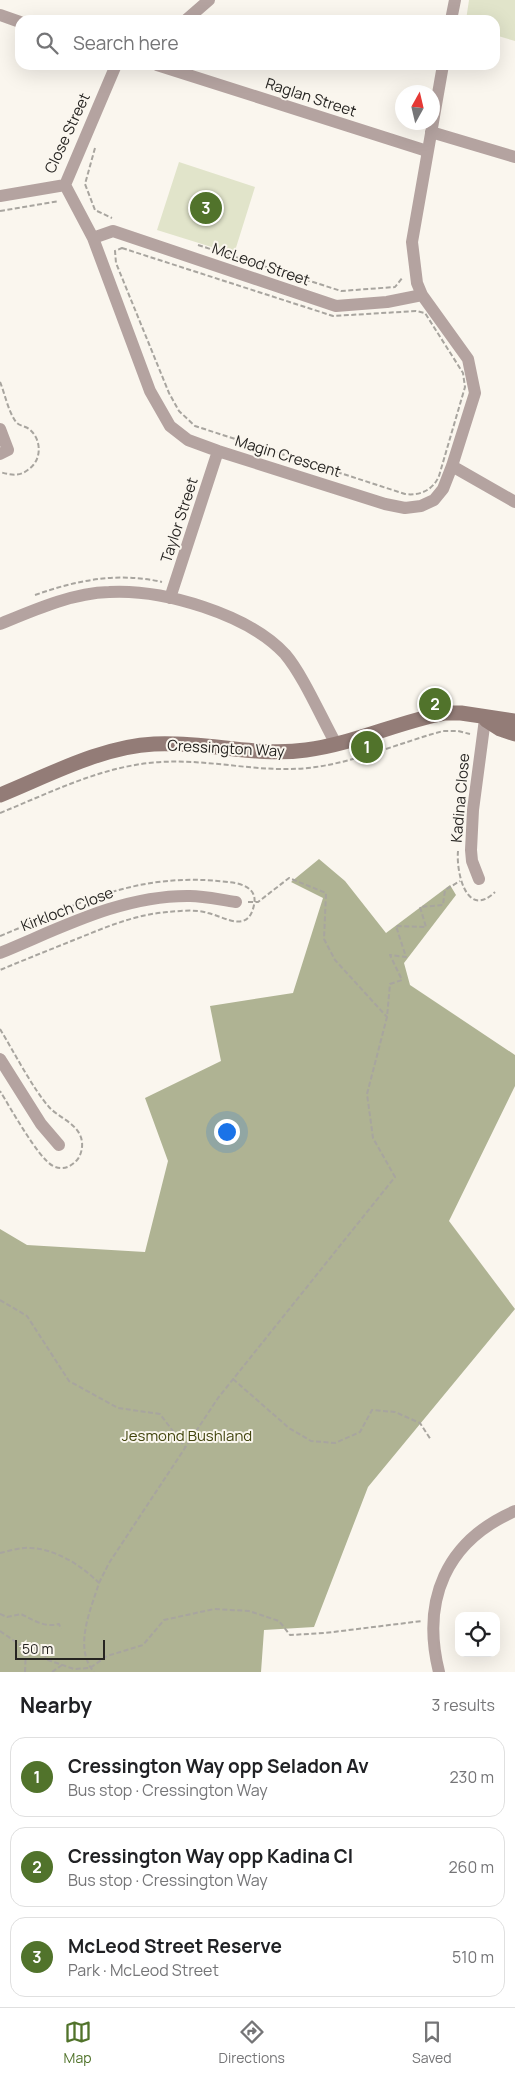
<!DOCTYPE html>
<html lang="en">
<head>
<meta charset="utf-8">
<style>
	body { margin:0; font-family:Manrope,sans-serif; background:#f2f2f2; color:#202124 }
	.controls { position:absolute; right:15px; bottom:15px; display:grid; overflow:hidden; border-radius:10px; box-shadow:0 5px 20px #0002 }
	.controls button { width:45px; height:45px; display:grid; place-items:center; padding:0; border:0; border-bottom:1px solid #e0e0e0; background:#fff; color:#202124; font:25px sans-serif }
	.compass { position:absolute; left:395px; top:85px; width:45px; height:45px; border-radius:50%; background:#fff; box-shadow:0 5px 20px #0002; rotate:8deg }
	.scale { position:absolute; left:15px; bottom:12px; width:90px; box-sizing:border-box; padding-left:5px; border:2px solid #272522; border-top:0; font-size:14px; line-height:18px; white-space:nowrap; color:#272522; -webkit-text-stroke:4px #faf6ee; paint-order:stroke }
	.you { position:absolute; left:226px; top:1131px; width:18px; height:18px; margin:-12px; border:4px solid #fff; border-radius:50%; background:#1a73e8; box-shadow:0 0 0 8px #1a73e833 }
	.badge { display:grid; place-items:center; width:32px; height:32px; border-radius:50%; background:#51732b; color:#fff; font-size:16px; font-weight:700 }
	.pin { position:absolute; translate:-50% -50%; border:2px solid #fff; box-shadow:0 1px 5px #0006 }
	.list { margin:0; padding:0; list-style:none }
	h2 { display:flex; justify-content:space-between; align-items:center; height:65px; margin:0; padding:0 20px; font-size:21px }
	h2 small { font-size:16px; font-weight:400; color:#757577 }
	.list li { display:grid; grid-template-columns:32px 1fr auto; gap:15px; align-items:center; box-sizing:border-box; height:80px; margin:0 10px 10px; padding:0 10px; border:1px solid #e0e0e0; border-radius:15px }
	.list b { display:block; font-size:19px; white-space:nowrap }
	.list p { margin:0; font-size:16px; white-space:nowrap; color:#757577 }
	.list em { font-size:16px; font-style:normal; color:#757577 }
	.icon { flex:none; width:28px; height:28px; fill:none; stroke:currentColor; stroke-width:2; stroke-linecap:round; stroke-linejoin:round }
	.map { position:relative; flex:none; width:515px; height:1672px; overflow:hidden }
	.search { position:absolute; background:#fff; box-shadow:0 5px 20px #0002; left:15px; right:15px; top:15px; height:55px; display:flex; align-items:center; gap:12px; box-sizing:border-box; padding:0 18px; border-radius:15px; color:#757577; font-size:19px }
	.sheet { height:335px; background:#fff }
	nav { display:flex; justify-content:space-around; align-items:center; box-sizing:border-box; height:70px; border-top:1px solid #e0e0e0; background:#fff; font-size:14px; color:#757577 }
	nav a { display:grid; justify-items:center; gap:2px }
	nav .on { color:#51732b }
	.map>svg:first-child { display:block }
	.green { fill:#e1e4ca }
	.forest { fill:#afb393 }
	.lines { fill:none; stroke-linecap:round; stroke-linejoin:round }
	.path { stroke:#a8a59f; stroke-width:2; stroke-dasharray:5 2.5; stroke-linecap:butt }
	.street { stroke:#b4a3a0; stroke-width:12 }
	.secondary { stroke:#937c77; stroke-width:15 }
	.labels { text-anchor:middle; dominant-baseline:central; stroke-width:4; stroke-linejoin:round; paint-order:stroke }
	.street-label { font-size:15px; fill:#272522; stroke:#faf6ee }
	.park-label { font-size:15px; fill:#42450e; stroke:#faf6ee }
</style>
</head>
<body>
<div class="map">
<svg width="515" height="1672" viewBox="0 0 515 1672">
	<rect width="100%" height="100%" fill="#faf6ee"/>
	<path class="green" d="M469,0H515V41L495,35V20H466Z
		M179,162L255,187L234,254L157,230Z"/>
	<path class="forest" d="M319,859L345,881L386,933L450,885L456,895L404,963L410,985L515,1055V1086L449,1221L515,1309L368,1487L314,1627L264,1630L261,1672H0V1229L27,1245L145,1252L168,1161L145,1098L221,1061L210,1006L293,993L323,898L291,882Z"/>
	<g class="lines">
		<path class="path" d="M95,148L85,184L95,210L112,218
			M0,211L59,201
			M198,245L341,291L395,287L403,277
			M122,248L333,316L416,311L425,313L463,373L465,387L439,476C433,490 420,496 405,494L195,426L179,411L169,393L116,263L115,251Z
			M0,382C5,394 8,411 16,422C19,426 25,426 29,429C42,439 42,460 29,469C20,477 10,475 0,472
			M35,595C77,580 118,572 162,582
			M0,813C52,792 104,765 161,762C211,759 259,773 308,768C354,763 399,743 443,731H458L470,734
			M458,851C456,871 466,920 495,892
			M248,902H258L289,878L326,893L324,939L335,960L387,1017
			M0,936C81,903 137,871 228,882C241,883 258,888 254,905C248,934 225,917 208,913C196,909 180,911 167,912C133,915 104,928 74,940C49,950 24,960 0,970
			M0,1029C14,1052 33,1089 49,1107C58,1117 74,1122 80,1135C84,1143 82,1154 77,1160C70,1168 62,1170 53,1166C38,1158 10,1107 0,1091
			M0,1300L27,1316L69,1381L118,1408L160,1414L185,1447
			M233,1379L289,1428L311,1441L335,1443L360,1432L372,1410L395,1412L420,1423L431,1440
			M0,1553C9,1551 21,1547 31,1548C56,1549 82,1566 99,1583C91,1609 73,1648 94,1672
			M99,1583L109,1563L218,1398L395,1177L373,1138L367,1094L387,1017L390,984L402,980L390,955L406,957L396,926L426,927L420,907L443,905L445,890L460,881
			M0,1614L7,1617L21,1614C33,1620 45,1628 59,1624L61,1629
			M0,1631L26,1649L37,1646L48,1660L74,1669L90,1668L107,1656L143,1645L164,1620L214,1609L249,1611L279,1621L290,1635L325,1633L422,1621
			M25,1672L26,1649
			M52,1672L62,1665"/>
		<path class="street" d="M0,15L20,22
			M186,20L209,0
			M451,20L455,0
			M157,65L427,151
			M431,132L515,157
			M65,185L93,238L150,391L170,426L188,440L218,451L385,504L405,508L421,506L434,500L443,489L452,466L475,393L468,359L422,295L417,283L412,242L443,65
			M0,196L65,185L116,65
			M93,238L113,231L336,306L387,302L422,295
			M0,429L8,450L0,454
			M452,466L515,502
			M170,598L218,451
			M0,624C34,610 72,593 109,592C163,589 248,614 285,654C303,675 322,719 336,744
			M479,879L472,861L471,850L473,810L485,719
			M0,953C61,928 122,895 190,896C205,896 221,900 236,902
			M0,1059L41,1124L59,1145
			M439,1672C421,1600 446,1541 515,1511"/>
		<path class="secondary" d="M486,720L500,729L515,734
			M0,795C47,776 103,746 154,744C205,741 255,757 306,750C353,744 398,722 445,713H461L515,721"/>
	</g>
	<g class="labels">
		<g class="street-label">
			<text transform="translate(311 97) rotate(18)">Raglan Street</text>
			<text transform="translate(67 133) rotate(-65)">Close Street</text>
			<text transform="translate(261 264) rotate(19)">McLeod Street</text>
			<text transform="translate(288 456) rotate(17)">Magin Crescent</text>
			<text transform="translate(179 520) rotate(-72)">Taylor Street</text>
			<text transform="translate(226 748) rotate(3)">Cressington Way</text>
			<text transform="translate(460 798) rotate(-85)">Kadina Close</text>
			<text transform="translate(67 909) rotate(-21)">Kirkloch Close</text>
		</g>
		<g class="park-label">
			<text x="187" y="1435">Jesmond Bushland</text>
		</g>
	</g>
</svg>
<div class="controls">
<button><svg class="icon" aria-label="locate" viewBox="0 0 24 24"><circle cx="12" cy="12" r="6"/><path d="M12 2v4M12 18v4M2 12h4M18 12h4"/></svg></button>
</div>
<svg class="compass" viewBox="-18 -18 36 36"><path d="M0-13l5 13h-10z" fill="#e53935"/><path d="M0 13l5-13h-10z" fill="#757577"/></svg>
<div class="scale">50 m</div>
<div class="you"></div>
<div class="pin badge" style="left:367px;top:747px">1</div>
<div class="pin badge" style="left:435px;top:704px">2</div>
<div class="pin badge" style="left:206px;top:208px">3</div>
<div class="search"><svg class="icon" aria-label="search" viewBox="0 0 24 24"><circle cx="10" cy="10" r="6"/><path d="M15 15l6 6"/></svg>Search here</div>
</div>
<section class="sheet">
<h2>Nearby<small>3 results</small></h2>
<ul class="list">
<li><span class="badge">1</span><div><b>Cressington Way opp Seladon Av</b><p>Bus stop · Cressington Way</p></div><em>230 m</em></li>
<li><span class="badge">2</span><div><b>Cressington Way opp Kadina Cl</b><p>Bus stop · Cressington Way</p></div><em>260 m</em></li>
<li><span class="badge">3</span><div><b>McLeod Street Reserve</b><p>Park · McLeod Street</p></div><em>510 m</em></li>
</ul>
</section>
<nav>
<a class="on"><svg class="icon" aria-label="map" viewBox="0 0 24 24"><path d="M3 6l6-2 6 2 6-2v14l-6 2-6-2-6 2zM9 4v14M15 6v14"/></svg>Map</a>
<a><svg class="icon" aria-label="directions" viewBox="0 0 24 24"><path d="M12 3l9 9-9 9-9-9zM9 14v-3h6M13 9l2 2-2 2"/></svg>Directions</a>
<a><svg class="icon" aria-label="saved" viewBox="0 0 24 24"><path d="M7 4h10v16l-5-4-5 4z"/></svg>Saved</a>
</nav>
</body>
</html>
